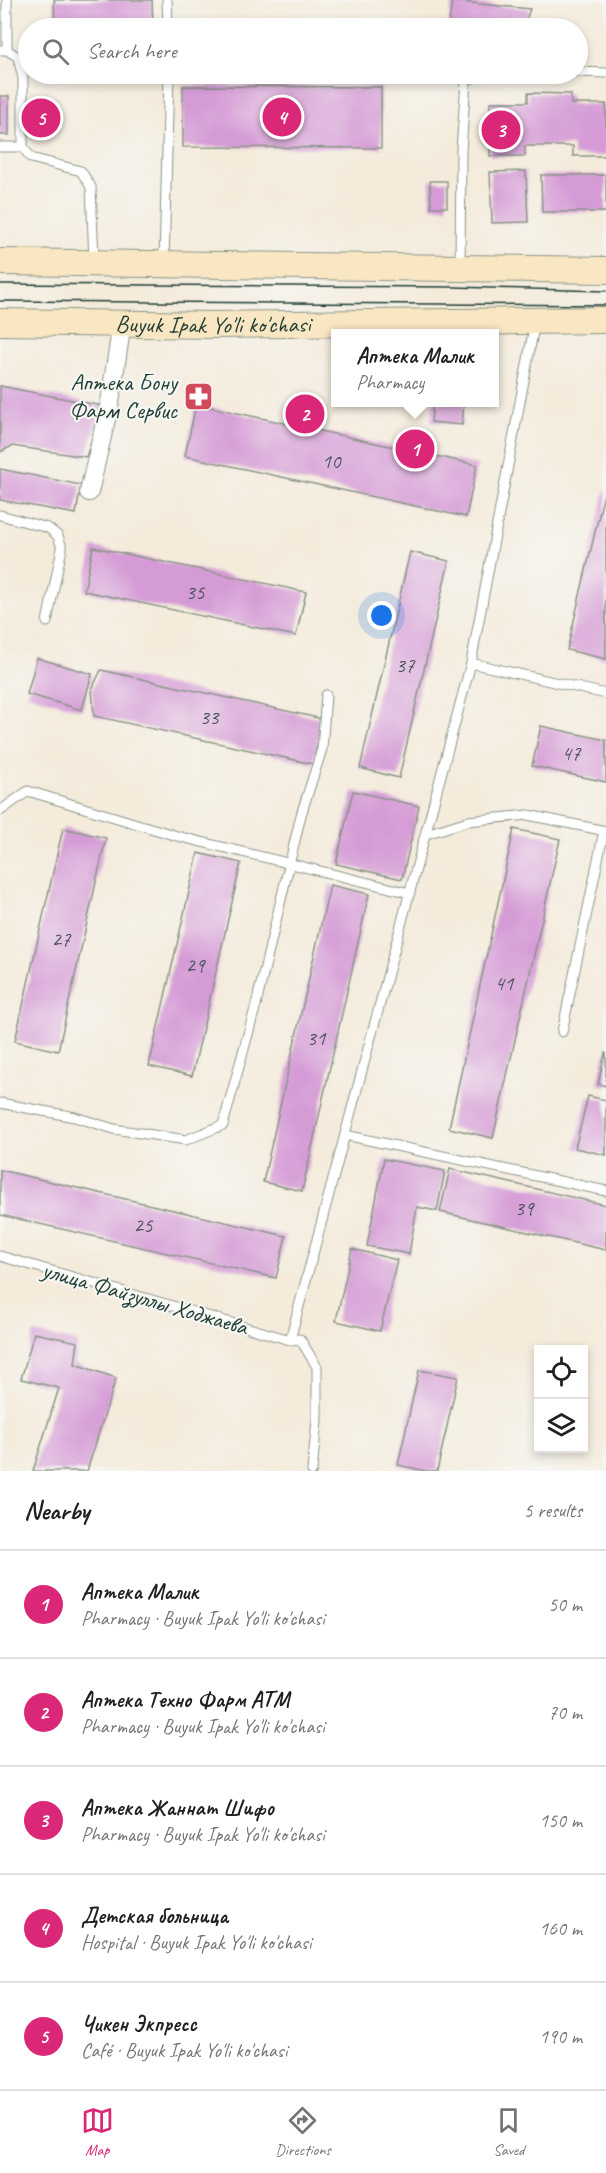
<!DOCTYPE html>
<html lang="en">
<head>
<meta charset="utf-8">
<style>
	body { margin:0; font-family:Caveat,sans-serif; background:#f2f2f2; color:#202124 }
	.controls { position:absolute; right:18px; bottom:18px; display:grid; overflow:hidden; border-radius:0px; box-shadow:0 3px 9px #0003 }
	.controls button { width:54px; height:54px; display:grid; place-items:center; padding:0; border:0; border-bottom:2px solid #e0e0e0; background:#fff; color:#202124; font:30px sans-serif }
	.you { position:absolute; left:382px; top:616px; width:21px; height:21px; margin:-15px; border:4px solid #fff; border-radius:50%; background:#1a73e8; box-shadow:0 0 0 9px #1a73e833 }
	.badge { display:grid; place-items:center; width:39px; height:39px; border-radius:50%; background:#db2777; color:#fff; font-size:20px; font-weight:700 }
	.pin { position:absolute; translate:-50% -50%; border:3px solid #fff; box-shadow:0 2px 6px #0006 }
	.popup { position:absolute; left:331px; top:329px; width:168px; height:78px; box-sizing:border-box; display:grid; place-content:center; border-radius:0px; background:#fff; filter:drop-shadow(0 2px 4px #0005); font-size:20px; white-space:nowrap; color:#757577 }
	.popup b { font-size:22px; color:#202124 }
	.popup::after { content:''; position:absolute; left:50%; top:100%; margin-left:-12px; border:12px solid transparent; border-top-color:#fff }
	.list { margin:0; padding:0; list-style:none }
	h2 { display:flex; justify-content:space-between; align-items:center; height:78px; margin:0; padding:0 24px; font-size:26px }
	h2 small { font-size:20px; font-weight:400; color:#757577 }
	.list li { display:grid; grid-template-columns:39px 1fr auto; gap:18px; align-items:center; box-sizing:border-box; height:108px; padding:0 24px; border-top:2px solid #e0e0e0 }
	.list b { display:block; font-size:22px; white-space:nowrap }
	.list p { margin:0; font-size:20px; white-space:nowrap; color:#757577 }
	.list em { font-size:20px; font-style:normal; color:#757577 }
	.icon { flex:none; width:33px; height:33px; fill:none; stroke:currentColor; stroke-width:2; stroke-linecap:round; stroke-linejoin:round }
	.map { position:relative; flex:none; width:606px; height:1471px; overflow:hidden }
	.search { position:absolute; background:#fff; box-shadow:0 3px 9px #0003; left:18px; right:18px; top:18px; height:66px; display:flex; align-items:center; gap:15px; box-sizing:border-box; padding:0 21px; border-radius:33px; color:#757577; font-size:22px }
	.sheet { height:618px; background:#fff }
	nav { display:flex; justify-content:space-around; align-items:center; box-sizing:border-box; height:84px; border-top:2px solid #e0e0e0; background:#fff; font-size:16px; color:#757577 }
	nav a { display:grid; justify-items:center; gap:3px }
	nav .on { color:#db2777 }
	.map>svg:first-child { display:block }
	.building { fill:#d59bd6 }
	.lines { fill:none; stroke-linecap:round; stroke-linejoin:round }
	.lane-casing { stroke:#8a9488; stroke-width:11 }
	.street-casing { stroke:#8a9488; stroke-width:20 }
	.secondary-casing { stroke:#8a9488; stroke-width:28 }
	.lane { stroke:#fff; stroke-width:9 }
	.street { stroke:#fff; stroke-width:18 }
	.secondary { stroke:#f9e7c3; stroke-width:26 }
	.tram { stroke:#1f3d34; stroke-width:1.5 }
	.labels { text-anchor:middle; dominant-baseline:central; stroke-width:4.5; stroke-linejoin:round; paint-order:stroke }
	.number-label { font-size:21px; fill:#4c545c }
	.street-label { font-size:24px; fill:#1f3d34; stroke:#f6f6f2 }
	.poi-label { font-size:24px; fill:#1f3d34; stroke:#f6f6f2; text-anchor:end }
</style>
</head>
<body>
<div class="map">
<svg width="606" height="1471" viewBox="0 0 606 1471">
	<rect width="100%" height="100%" fill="#f6f6f2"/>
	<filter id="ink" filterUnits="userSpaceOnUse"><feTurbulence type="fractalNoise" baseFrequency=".0167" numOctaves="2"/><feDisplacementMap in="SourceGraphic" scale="12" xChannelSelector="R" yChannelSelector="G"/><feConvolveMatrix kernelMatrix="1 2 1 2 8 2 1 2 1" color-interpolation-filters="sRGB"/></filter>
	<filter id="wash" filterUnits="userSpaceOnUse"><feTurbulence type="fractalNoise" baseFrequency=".008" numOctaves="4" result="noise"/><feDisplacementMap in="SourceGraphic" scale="24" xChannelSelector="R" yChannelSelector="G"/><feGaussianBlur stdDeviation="1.35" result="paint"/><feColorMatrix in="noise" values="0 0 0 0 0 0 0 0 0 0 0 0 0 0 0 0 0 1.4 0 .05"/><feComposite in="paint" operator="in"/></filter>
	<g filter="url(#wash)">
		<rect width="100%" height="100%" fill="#f4ebdb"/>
		<g id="blocks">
			<path class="building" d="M54,0H152L153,28H130V25L55,26Z
				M452,1L530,9L523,28H448Z
				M183,86L381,87V148L183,147Z
				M528,93L571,94V104H606V156H573V146H525V156H490V102H528Z
				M0,96H9V135H0Z
				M526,171L528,222L492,223L490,172Z
				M541,175H606V212H542Z
				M430,181H447V207H431Z
				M0,386L103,406L86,457L12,446L0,452Z
				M433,402H464L462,425L431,422Z
				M196,404L477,465L466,517L185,456Z
				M0,469L81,485L76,514L0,500Z
				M605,490H606V659L567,650Z
				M93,547L306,592L296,636L84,591Z
				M410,552L449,561L399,778L360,768Z
				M37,658L92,674L82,710L27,694Z
				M101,670L323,719L313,764L94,716L92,689Z
				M541,726L606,740V782L532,766Z
				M353,791L419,806L402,879L336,864Z
				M63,828L106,838L58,1051L15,1041Z
				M514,829L560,839L493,1138L449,1128Z
				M198,853L241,863L192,1076L149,1066Z
				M330,885L369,894L302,1191L263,1182Z
				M605,1053H606V1086L598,1084Z
				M588,1096L606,1100V1155L575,1148Z
				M384,1159L445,1171L437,1211L417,1207L409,1254L367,1246Z
				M450,1169L606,1205V1250L440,1212Z
				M0,1170L286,1236L276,1278L0,1215Z
				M352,1249L397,1260L380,1331L336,1321Z
				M34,1333L78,1342L75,1364L116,1378L87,1471H33L59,1388L21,1379Z
				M419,1370L458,1377L437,1471H426L398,1465Z"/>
		</g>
	</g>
	<g filter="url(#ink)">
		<use href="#blocks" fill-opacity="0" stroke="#8a9488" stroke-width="1.5"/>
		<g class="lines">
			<defs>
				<path id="lane" d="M7,0V50
					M167,0L168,28
					M0,50H7L18,57L23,78V147L31,158L81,171L91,187L94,261
					M578,72L606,73
					M0,147H23
					M164,262L169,74
					M460,267L461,150L466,81L480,74
					M0,515L48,528L58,536L62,548L47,622
					M471,663L606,694
					M0,811L28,791L177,836L410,893
					M426,834L468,821L528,815L606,831
					M562,1032L604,831
					M0,1103L75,1117L114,1129L186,1140L223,1125L256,1005L301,815L322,749L326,695
					M345,1135L606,1191
					M0,1256L290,1340L300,1339L317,1367V1420L312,1471
					M290,1340L471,663L535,322"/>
				<path id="street" d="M89,492L110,402L122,323"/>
				<g id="secondary">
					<path d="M0,262L606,270"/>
					<path id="s1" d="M0,322L214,325L606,320"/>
				</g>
			</defs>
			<use href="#lane" class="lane-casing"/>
			<use href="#street" class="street-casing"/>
			<use href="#secondary" class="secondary-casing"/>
			<use href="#lane" class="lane"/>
			<use href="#street" class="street"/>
			<use href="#secondary" class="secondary"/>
			<path class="tram" d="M0,284L454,287L606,291
				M0,301L606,305"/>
		</g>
	</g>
	<defs>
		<symbol id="pharmacy-square" viewBox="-11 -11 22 22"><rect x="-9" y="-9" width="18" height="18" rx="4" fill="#d1495b" stroke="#f6f6f2"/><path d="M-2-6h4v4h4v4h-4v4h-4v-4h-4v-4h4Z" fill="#fff"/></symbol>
	</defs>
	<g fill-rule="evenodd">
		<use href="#pharmacy-square" x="182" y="380" width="33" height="33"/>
	</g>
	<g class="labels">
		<g class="number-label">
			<text x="331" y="461">10</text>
			<text x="195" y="592">35</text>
			<text x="405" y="665">37</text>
			<text x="209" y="717">33</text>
			<text x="571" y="753">47</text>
			<text x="61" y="939">27</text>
			<text x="195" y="965">29</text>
			<text x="504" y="983">41</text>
			<text x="316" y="1038">31</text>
			<text x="524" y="1208">39</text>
			<text x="143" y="1225">25</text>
		</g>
		<g class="street-label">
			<text stroke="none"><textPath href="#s1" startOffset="213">Buyuk Ipak Yo'li ko'chasi</textPath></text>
			<text transform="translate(145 1298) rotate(16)">улица Файзуллы Ходжаева</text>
		</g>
		<g class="poi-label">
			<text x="177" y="382">Аптека Бону<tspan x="177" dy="28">Фарм Сервис</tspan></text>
		</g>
	</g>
</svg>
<div class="controls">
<button><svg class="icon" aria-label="locate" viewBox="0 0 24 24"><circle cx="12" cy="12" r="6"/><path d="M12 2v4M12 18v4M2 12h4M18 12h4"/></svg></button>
<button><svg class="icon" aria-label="layers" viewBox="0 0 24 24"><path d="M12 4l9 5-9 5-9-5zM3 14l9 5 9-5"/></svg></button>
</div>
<div class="you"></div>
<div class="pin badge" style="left:415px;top:449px">1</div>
<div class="popup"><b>Аптека Малик</b>Pharmacy</div>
<div class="pin badge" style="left:305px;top:414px">2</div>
<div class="pin badge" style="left:501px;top:130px">3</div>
<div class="pin badge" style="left:282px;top:117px">4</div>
<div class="pin badge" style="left:41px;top:118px">5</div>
<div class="search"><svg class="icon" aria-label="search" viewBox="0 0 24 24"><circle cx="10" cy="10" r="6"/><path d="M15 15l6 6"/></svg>Search here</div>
</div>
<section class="sheet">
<h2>Nearby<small>5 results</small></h2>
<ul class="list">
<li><span class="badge">1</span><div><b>Аптека Малик</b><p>Pharmacy · Buyuk Ipak Yo'li ko'chasi</p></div><em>50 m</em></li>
<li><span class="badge">2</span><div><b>Аптека Техно Фарм АТМ</b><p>Pharmacy · Buyuk Ipak Yo'li ko'chasi</p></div><em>70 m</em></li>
<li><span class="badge">3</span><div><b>Аптека Жаннат Шифо</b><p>Pharmacy · Buyuk Ipak Yo'li ko'chasi</p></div><em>150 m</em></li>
<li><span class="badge">4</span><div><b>Детская больница</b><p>Hospital · Buyuk Ipak Yo'li ko'chasi</p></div><em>160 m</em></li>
<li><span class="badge">5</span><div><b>Чикен Экпресс</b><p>Café · Buyuk Ipak Yo'li ko'chasi</p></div><em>190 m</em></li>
</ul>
</section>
<nav>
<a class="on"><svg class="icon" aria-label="map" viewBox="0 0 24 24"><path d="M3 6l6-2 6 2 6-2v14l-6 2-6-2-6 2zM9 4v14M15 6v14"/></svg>Map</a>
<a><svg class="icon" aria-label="directions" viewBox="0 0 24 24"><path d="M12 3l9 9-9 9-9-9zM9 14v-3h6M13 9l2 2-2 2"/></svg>Directions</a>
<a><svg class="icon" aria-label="saved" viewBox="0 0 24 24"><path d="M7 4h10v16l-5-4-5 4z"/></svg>Saved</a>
</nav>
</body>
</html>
